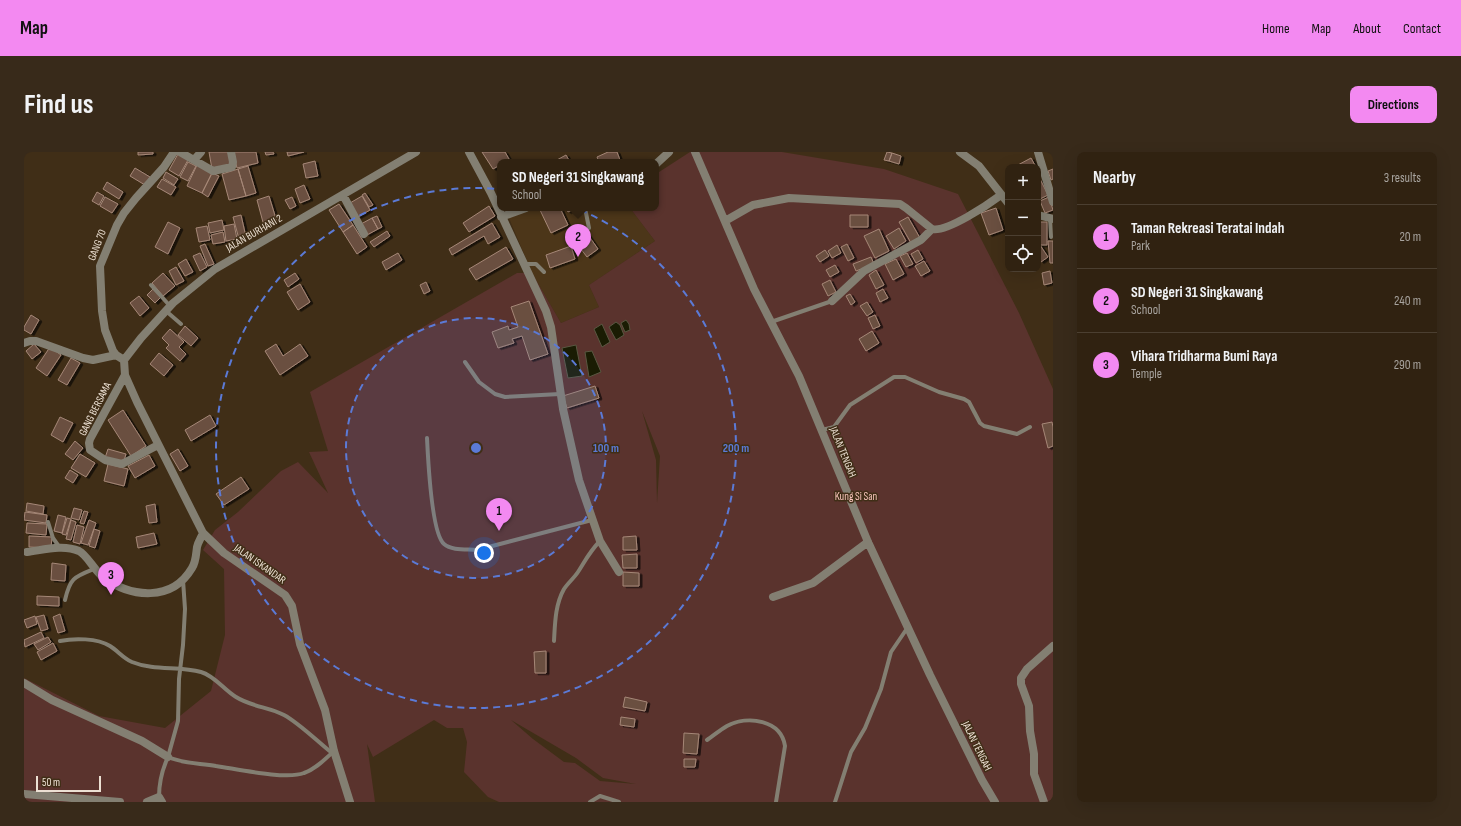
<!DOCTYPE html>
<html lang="en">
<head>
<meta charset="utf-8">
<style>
	body { margin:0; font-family:"Sofia Sans Condensed",sans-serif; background:#382a1a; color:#f1f3f6 }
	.controls { position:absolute; right:12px; top:12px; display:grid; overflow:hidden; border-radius:8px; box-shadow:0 4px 16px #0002 }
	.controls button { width:36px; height:36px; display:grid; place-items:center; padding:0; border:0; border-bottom:1px solid #4b3f31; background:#302211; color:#f1f3f6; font:20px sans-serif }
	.scale { position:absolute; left:12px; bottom:10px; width:65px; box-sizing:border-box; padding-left:4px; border:2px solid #ece0d3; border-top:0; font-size:11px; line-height:14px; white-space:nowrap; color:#ece0d3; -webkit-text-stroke:3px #402e17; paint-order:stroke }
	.you { position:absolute; left:460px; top:401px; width:14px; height:14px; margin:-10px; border:3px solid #fff; border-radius:50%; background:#1a73e8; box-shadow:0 0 0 6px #1a73e833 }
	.badge { display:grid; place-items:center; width:26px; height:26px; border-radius:50%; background:#f389f1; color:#111; font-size:13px; font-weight:700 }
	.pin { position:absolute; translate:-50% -33px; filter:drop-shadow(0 1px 2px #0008) }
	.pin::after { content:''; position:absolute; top:21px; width:14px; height:12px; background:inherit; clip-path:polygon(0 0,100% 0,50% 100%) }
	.popup { position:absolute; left:473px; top:7px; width:162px; height:52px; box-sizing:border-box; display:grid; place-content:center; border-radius:8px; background:#302211; filter:drop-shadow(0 1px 3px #0005); font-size:13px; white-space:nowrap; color:#a8a49f }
	.popup b { font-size:15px; color:#f1f3f6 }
	.popup::after { content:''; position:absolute; left:50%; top:100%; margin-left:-8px; border:8px solid transparent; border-top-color:#302211 }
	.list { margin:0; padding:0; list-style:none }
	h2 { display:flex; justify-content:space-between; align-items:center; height:52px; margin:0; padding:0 16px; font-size:17px }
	h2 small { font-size:13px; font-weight:400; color:#a8a49f }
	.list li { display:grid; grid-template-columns:26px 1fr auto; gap:12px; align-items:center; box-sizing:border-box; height:64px; padding:0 16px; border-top:1px solid #4b3f31 }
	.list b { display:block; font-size:15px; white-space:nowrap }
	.list p { margin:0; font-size:13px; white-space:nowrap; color:#a8a49f }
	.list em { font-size:13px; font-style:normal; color:#a8a49f }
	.icon { flex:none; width:22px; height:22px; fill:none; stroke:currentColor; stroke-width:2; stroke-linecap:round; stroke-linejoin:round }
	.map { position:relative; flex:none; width:1029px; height:650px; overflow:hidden; border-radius:8px }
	header { display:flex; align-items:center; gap:24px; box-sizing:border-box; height:56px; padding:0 20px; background:#f389f1; color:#111 }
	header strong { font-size:19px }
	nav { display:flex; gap:22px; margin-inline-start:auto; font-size:14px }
	.intro { display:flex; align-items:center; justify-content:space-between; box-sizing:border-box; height:96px; padding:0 24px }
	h1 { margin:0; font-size:28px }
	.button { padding:10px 18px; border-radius:8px; background:#f389f1; color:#111; font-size:14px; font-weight:700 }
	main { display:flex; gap:24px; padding:0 24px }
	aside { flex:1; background:#302211; border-radius:8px; box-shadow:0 4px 16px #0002 }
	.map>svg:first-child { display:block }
	.built { fill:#4c3619 }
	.green { fill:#5a332d; fill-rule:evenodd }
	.water { fill:#1a1c03; stroke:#595741 }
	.building { fill:#6b4f40; stroke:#a58777; filter:url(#shadow) }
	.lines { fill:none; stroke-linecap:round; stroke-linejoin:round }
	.lane { stroke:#837f72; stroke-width:4 }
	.street { stroke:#837f72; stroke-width:8 }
	.ring { fill:none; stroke:#5b7ad6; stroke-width:2; stroke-dasharray:7 5 }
	.labels { text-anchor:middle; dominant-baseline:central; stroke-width:3; stroke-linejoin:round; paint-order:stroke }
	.street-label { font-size:11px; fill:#ece0d3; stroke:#402e17 }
	.park-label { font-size:11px; fill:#fac6bd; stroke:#402e17 }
	.centre { fill:#5b7ad6; stroke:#402e17; stroke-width:2 }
	.ring-label { font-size:12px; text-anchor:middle; font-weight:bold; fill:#5b7ad6; stroke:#402e17; stroke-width:3; stroke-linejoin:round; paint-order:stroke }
</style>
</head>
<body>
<header>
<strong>Map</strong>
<nav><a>Home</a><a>Map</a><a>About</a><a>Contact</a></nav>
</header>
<div class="intro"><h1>Find us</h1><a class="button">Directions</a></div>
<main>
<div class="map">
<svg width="1029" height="650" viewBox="0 0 1029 650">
	<defs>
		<filter id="shadow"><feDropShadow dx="3" dy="1.5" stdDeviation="0" flood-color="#0009"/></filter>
	</defs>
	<rect width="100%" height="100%" fill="#402e17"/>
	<path class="built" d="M508,56H606L631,89L565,133L575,155L537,171L508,121L485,66Z"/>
	<path class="green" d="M666,0H758L860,17L934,42L995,161L1029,237V650H475L464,645L440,620L443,590L439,576H423L410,568L349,605L343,592L351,650H0V526L75,564L141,576L187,539L201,483L200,417L179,398L191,378L214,360L257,319L274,310L304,341L285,300L304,299L286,240L493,121H508L537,171L575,155L565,133L631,89L606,56H632V22ZM618,259L636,304L633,351L632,308ZM487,568L552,606L579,626L612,632L576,629L551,611L540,610L509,587Z"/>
	<path class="water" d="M602,168L605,172L606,178L601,180L597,171Z
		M592,170L596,173L600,183L592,188L585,175Z
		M578,172L586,190L578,195L570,177Z
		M552,193L558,224L544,226L538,196Z
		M568,199L577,220L565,225L561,200Z"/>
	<path class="building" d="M114,0H129V2L114,3Z
		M185,0H205L207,13L188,17Z
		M209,0H232L234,11L213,16Z
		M241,0H249L250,2L242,3Z
		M263,0H280L264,4Z
		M458,0H481L485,7L480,10H476V13L469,17Z
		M584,0H593L596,8L592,10H575L573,5Z
		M863,0L868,1L865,9L860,8Z
		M868,1L877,4L875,12L865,9Z
		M154,2L164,8L155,24L145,18Z
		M542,3L546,10H531V9Z
		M1007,6L1012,15H993L992,14Z
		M291,9L294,24L282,26L279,12Z
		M164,10L172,14L164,29L156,25Z
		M173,13L188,21L178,41L163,34Z
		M224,14L232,41L222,44L214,17Z
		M111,16L126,25L121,33L106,24Z
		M214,17L222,44L205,48L198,22Z
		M1029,17V27L1027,28L1024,19Z
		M142,20L154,27L150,33L139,26Z
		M188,21L195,24L184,45L178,41Z
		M138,27L152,35L147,43L133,35Z
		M1016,27L1024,43L1016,47L1014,43V29Z
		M83,30L99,40L95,47L79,37Z
		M280,33L286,47L276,51L271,37Z
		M73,40L80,44L75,53L68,49Z
		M341,41L349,53L345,55L338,43Z
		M245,44L253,70L240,74L233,48Z
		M338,44L346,58L334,65L326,51Z
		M81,45L94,52L88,61L76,54Z
		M268,45L272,54L266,57L261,48Z
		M1025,45L1029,58L1021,61L1016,49Z
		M315,52L329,73L319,80L305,58Z
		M465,54L471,64L445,80L439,71Z
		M519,56H536L544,73L527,81L516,58Z
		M542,56H552L544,60Z
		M972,56L979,78L965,83L957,61Z
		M217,63L222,85L215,87L209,65Z
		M826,63H844V75H826Z
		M353,64L358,75L354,77L348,66Z
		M884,65L896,86L887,91L875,70Z
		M348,66L354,77L343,83L337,72Z
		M198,68L200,78L186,81L184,71Z
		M144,70L156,76L144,102L131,95Z
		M1014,70H1023V93H1016L1024,105L1017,110L1014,107Z
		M468,71L476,85L464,92L460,84L428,103L425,97Z
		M210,72L213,87L202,89L200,74Z
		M329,73L343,95L333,102L319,80Z
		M183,74L186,88L175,90L172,76Z
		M875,76L882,89L870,97L862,84Z
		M855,77L865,99L851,106L840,84Z
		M363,79L366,84L350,95L346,90Z
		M199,80L201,90L189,92L187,83Z
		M562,80L574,97L563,105L550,88Z
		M1024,89H1029V111H1026Z
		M181,92L190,112L184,114L176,94Z
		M823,92L830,106L824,109L817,95Z
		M813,93L817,101L808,106L804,99Z
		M547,94L551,107L526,116L522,103Z
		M482,95L489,107L452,128L445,117Z
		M801,98L805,104L796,110L792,104Z
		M894,98L899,107L892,111L887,102Z
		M176,101L183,115L176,119L169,104Z
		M374,101L378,108L362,118L358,110Z
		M883,101L889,112L882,115L876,104Z
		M847,105L850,112L832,119L829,112Z
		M162,107L169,120L161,124L154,112Z
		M872,107L880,122L869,128L861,112Z
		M900,109L906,119L897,124L891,114Z
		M811,113L815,120L806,125L802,118Z
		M152,115L160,129L152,133L145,119Z
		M852,118L860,133L852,137L845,123Z
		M1026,119L1028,131L1020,133L1018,121Z
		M139,121L151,134L139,144L128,131Z
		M271,121L275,127L264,135L260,128Z
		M806,128L812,140L804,144L798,132Z
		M402,130L406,139L400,142L396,133Z
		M276,132L286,150L274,158L263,140Z
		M129,137L137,145L131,151L123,143Z
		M859,137L864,146L856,150L852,141Z
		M826,142L831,150L827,153L822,144Z
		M115,144L125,156L116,164L106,151Z
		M505,149L524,202L506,208L498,184L488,187L490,191L474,196L468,180L484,174L485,178L494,175L487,155Z
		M843,150L849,160L843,164L836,154Z
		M7,163L15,168L7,182L0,178V175Z
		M851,163L856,174L849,177L844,166Z
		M161,174L174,186L167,194L154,183Z
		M146,177L160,190L155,195L162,202L156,209L142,196L145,193L138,186Z
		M848,179L855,191L842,199L835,187Z
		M10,192L17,200L8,207L2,199Z
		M252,192L259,204L276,192L284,204L256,223L241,199Z
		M26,195L37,203L23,224L12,216Z
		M135,201L149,213L140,224L126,212Z
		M47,206L56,211L43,233L34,228Z
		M571,234L575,246L543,256L539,244Z
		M99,258L122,294L107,304L84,268Z
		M186,263L192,274L167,289L161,278Z
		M36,265L49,271L39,290L27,283Z
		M1028,270L1029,275V294L1024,296L1018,272Z
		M51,289L59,296L49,308L41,302Z
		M84,297L102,302L99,312L81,306Z
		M154,297L164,314L156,319L146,302Z
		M56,302L71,311L62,325L47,316Z
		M125,303L131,314L111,326L104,314Z
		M84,312L104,317L100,334L80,329Z
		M46,318L54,323L49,331L41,326Z
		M217,325L225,337L200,353L192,342Z
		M3,351L20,354L19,362L2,359Z
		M131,352L133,370L125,371L122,354Z
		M50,356L58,358L55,368L47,366Z
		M60,359L64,360L60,372L56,371Z
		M1,360L23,363L22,371L0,368Z
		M34,363L42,365L38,381L30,379Z
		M43,366L47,367L42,383L38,382Z
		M47,368L52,370L47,388L42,387Z
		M65,368L72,371L64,393L57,391Z
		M3,371L23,372L22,383L2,381Z
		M53,373L60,375L56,392L49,390Z
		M70,377L76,379L71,396L65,394Z
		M130,381L133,392L114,396L112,385Z
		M5,384L28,385L27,396L5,395Z
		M612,384L613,398H599V385Z
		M613,402V416H599L598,403Z
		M28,411L42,413L41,429L27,428Z
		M599,420L615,421V434H599Z
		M13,444L35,445V454L13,453Z
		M36,462L41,479L34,481L29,465Z
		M20,463L24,477L17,479L12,465Z
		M11,464L13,472L3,476L0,468Z
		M17,480L20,486L1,495L0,488Z
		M24,485L27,490L14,498L10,492Z
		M29,491L33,499L17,508L13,500Z
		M522,499V521H511L510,500Z
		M601,545L623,550L621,559L599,555Z
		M597,565L611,567L610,575L596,573Z
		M660,581L675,582L673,602L659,601Z
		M660,607H672L671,615H660Z"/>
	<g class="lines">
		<path class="lane" d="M561,56L565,76
			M1026,66L1027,85
			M500,112H512L520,120
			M127,133L146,154
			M142,159L157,172
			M747,170L808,149
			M441,210L455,230L471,242L481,245L536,242
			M798,278L810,275L826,253L870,225H881L915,240L940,247L945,250L956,271L960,274L993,282L1006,275
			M403,286C404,305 407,381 420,392C428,399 443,397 453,398L568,368
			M24,370L29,386L36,396
			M41,448C46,426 50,425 70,417
			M36,489C50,486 73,486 86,494C94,499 99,506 108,510C130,519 155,514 177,520C191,524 200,538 212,545C228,555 245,555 260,563C275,571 294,590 308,601
			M530,489C531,472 531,453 540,437C544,431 550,426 554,420C561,409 566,399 576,389
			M683,588C689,584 696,578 703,574C724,563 757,568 761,594L752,650
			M144,605L154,569L155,527L159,493L161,457L159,428
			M135,645C135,631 138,618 144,605C160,612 176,611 192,614C213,617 262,628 280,621C292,617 301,607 310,599
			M566,650L576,644L595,650
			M811,650L827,600L841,576L857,537L867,500L884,475"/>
		<path class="street" d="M156,0L189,19L208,15L209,10L207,0
			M445,0L467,41L522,159L527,175L539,257L555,328L576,389L595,420
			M671,0L730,137L775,224L844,390L906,523L958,628L971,650
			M936,0L955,14L984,51
			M1014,0L1029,50
			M170,8L177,0
			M632,12L645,0
			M319,43L340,82
			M1014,63L1029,67
			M477,65L502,56
			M701,69L729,53L765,46L876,52L882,56L908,77C922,81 965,52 977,43
			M808,149L840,119L897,88L908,77
			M0,191L6,189H12L59,206L69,208L92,203
			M100,208L101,223L113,250L179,381L200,401L261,443L268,454L276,492L301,558L310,599L326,650
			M100,208L117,186L149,151L191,117L392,0
			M100,208L92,203L89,199L81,178L78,159L76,114L93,73L100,61L112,46L140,15L150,0
			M101,223L66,287L65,291L66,298L81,308L98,312L134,293
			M3,400C19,398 39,392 55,399C63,403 70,418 79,425C107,446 148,450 168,416C172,410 172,402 173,395C174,390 177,386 179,381
			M749,445L789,431L844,390
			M0,531L28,548L118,589L144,605
			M0,642L96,650
			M123,650L135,645L138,650
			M1020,650L1010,622V602L1006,579L1005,554L997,532V526L1003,517L1029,494"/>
	</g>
	<circle cx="452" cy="296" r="130" fill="#5b7ad6" fill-opacity=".12"/>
	<g class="ring">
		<circle cx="452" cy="296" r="130"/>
		<circle cx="452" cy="296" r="260"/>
	</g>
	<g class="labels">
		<g class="street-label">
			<text transform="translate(230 81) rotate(-30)">JALAN BURHANI 2</text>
			<text transform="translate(73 93) rotate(-69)">GANG 70</text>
			<text transform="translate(71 257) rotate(-63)">GANG BERSAMA</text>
			<text transform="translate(819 300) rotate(68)">JALAN TENGAH</text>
			<text transform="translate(236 412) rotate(35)">JALAN ISKANDAR</text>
			<text transform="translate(953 594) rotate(64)">JALAN TENGAH</text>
		</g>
		<g class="park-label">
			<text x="832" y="344">Kung Si San</text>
		</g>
	</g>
	<circle cx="452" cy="296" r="6" class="centre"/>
	<g class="ring-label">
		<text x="582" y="300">100 m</text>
		<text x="712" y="300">200 m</text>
	</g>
</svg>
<div class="controls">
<button>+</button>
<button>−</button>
<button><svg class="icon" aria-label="locate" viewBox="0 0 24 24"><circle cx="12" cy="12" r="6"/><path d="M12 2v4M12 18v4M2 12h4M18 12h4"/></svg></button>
</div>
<div class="scale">50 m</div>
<div class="you"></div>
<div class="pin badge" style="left:475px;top:379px">1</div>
<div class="pin badge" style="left:554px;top:105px">2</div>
<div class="popup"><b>SD Negeri 31 Singkawang</b>School</div>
<div class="pin badge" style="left:87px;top:443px">3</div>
</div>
<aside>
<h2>Nearby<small>3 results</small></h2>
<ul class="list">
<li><span class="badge">1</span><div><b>Taman Rekreasi Teratai Indah</b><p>Park</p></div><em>20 m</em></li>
<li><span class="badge">2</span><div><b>SD Negeri 31 Singkawang</b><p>School</p></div><em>240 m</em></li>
<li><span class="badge">3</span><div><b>Vihara Tridharma Bumi Raya</b><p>Temple</p></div><em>290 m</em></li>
</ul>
</aside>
</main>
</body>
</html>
